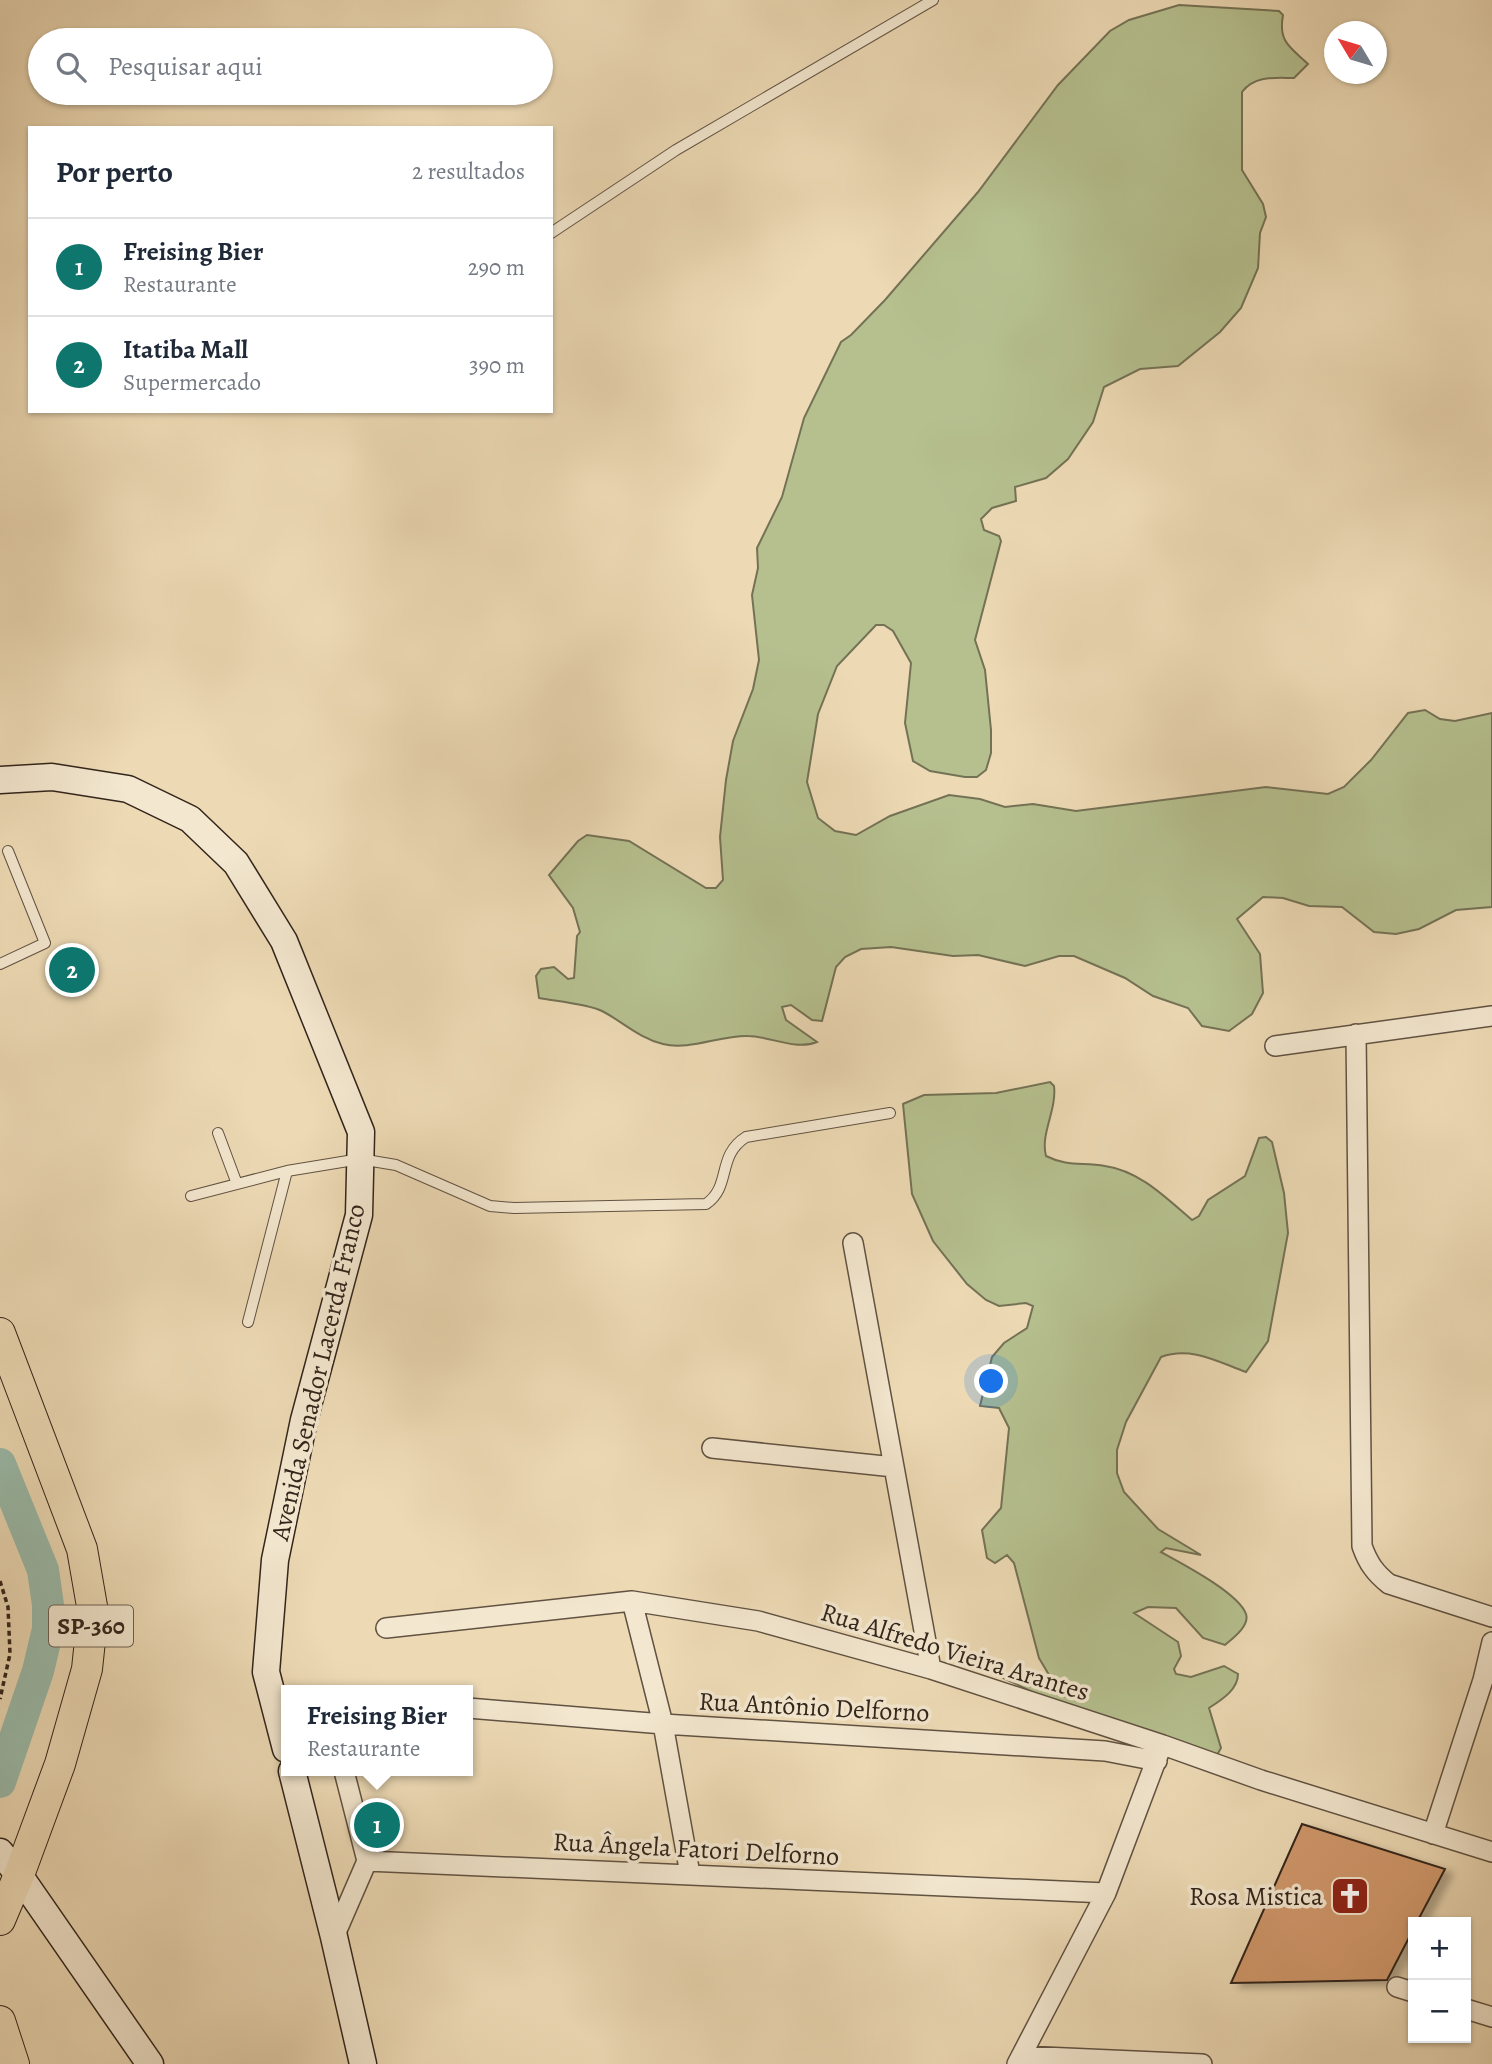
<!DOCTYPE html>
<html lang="pt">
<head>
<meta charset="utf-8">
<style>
	body { margin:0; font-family:Alegreya,serif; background:#f6f6f7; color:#1f2937 }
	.controls { position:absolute; right:21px; bottom:21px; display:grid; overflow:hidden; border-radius:0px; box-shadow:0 2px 5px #0004 }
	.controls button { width:63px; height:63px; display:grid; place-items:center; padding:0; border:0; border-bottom:2px solid #e0e1e3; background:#fff; color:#1f2937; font:35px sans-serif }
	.compass { position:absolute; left:1324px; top:21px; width:63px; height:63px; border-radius:50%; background:#fff; box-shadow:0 2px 5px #0004; rotate:308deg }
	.you { position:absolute; left:992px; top:1382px; width:24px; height:24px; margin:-18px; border:5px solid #fff; border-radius:50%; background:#1a73e8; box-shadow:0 0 0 10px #1a73e833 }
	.badge { display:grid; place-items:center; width:46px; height:46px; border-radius:50%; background:#0f766e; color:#fff; font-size:23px; font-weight:700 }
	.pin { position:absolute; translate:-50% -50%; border:4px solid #fff; box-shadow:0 2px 7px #0006 }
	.popup { position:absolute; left:281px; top:1685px; width:192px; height:91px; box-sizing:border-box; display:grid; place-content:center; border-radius:0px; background:#fff; filter:drop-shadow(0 2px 5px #0005); font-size:23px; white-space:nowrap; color:#747a83 }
	.popup b { font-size:26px; color:#1f2937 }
	.popup::after { content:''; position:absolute; left:50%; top:100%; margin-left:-14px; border:14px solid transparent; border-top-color:#fff }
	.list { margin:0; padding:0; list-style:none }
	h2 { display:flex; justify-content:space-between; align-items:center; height:91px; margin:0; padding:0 28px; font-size:30px }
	h2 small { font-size:23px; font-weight:400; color:#747a83 }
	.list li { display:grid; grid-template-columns:46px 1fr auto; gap:21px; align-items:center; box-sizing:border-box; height:98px; padding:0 28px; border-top:2px solid #e0e1e3 }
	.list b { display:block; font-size:26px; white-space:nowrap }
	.list p { margin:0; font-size:23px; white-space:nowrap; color:#747a83 }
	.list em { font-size:23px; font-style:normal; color:#747a83 }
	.icon { flex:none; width:38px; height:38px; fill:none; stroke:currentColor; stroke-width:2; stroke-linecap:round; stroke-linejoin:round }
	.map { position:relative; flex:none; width:1492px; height:2064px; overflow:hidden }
	.search { position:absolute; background:#fff; box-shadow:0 2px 5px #0004; left:28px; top:28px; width:525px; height:77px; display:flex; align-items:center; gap:18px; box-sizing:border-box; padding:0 24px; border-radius:38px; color:#747a83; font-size:26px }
	.panel { position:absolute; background:#fff; box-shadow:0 2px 5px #0004; left:28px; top:126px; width:525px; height:287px; border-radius:0px }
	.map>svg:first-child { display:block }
	.green { fill:#b6c08f; stroke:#747255; stroke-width:2 }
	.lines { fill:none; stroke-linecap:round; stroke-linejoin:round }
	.river { stroke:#9abbaa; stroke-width:32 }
	.building { fill:#d0986c; stroke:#32251b; stroke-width:2; filter:url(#shadow) }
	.service-casing { stroke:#615242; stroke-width:12 }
	.minor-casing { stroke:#615242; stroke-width:22 }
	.secondary-casing { stroke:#32251b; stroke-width:29 }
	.primary-casing { stroke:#32251b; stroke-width:32 }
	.path { stroke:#32251b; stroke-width:3.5; stroke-dasharray:5 3.5; stroke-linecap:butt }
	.service { stroke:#f3e7cf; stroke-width:10 }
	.minor { stroke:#f3e7cf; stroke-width:19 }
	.secondary { stroke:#f3e7cf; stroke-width:26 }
	.primary { stroke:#eddab5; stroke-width:30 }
	.labels { text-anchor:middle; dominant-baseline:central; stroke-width:7; stroke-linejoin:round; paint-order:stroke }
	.shield { fill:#f3e7cf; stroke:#6c5f51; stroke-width:2 }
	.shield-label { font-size:24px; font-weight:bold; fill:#32251b }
	.street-label { font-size:26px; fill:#32251b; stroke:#f3e7cf }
	.poi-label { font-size:26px; fill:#32251b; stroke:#f3e7cf; text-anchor:end }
</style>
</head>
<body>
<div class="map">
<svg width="1492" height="2064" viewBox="0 0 1492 2064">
	<defs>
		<filter id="shadow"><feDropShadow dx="8" dy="4.5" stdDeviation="3.5" flood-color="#0004"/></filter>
	</defs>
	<rect width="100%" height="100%" fill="#eddab5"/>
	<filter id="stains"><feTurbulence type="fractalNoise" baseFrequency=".00286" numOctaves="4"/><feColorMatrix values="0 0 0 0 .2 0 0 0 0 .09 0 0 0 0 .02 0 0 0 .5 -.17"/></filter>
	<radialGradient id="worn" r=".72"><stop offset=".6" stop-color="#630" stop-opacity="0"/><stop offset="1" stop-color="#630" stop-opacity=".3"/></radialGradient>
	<path class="green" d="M1179,5L1279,11L1283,15C1278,42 1290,47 1308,64L1294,78C1275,78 1255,75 1242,92V170L1263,204L1266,217L1260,233L1258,268L1241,308L1220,332L1178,366L1140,369L1104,387L1093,422L1068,459L1046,478L1015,487L1016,501L992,508L981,519L984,530L999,536L1001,541L975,640L985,670L991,730V753L986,770L977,777H965L930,771L913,761L905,723L911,663L893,631L884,625H876L837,666L818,714L807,782L818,818L835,831L856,835L890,816L949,795L980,799L1005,807L1033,804L1076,811L1266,787L1328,794L1344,787L1371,760L1408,713L1425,710L1440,719L1455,721L1492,713V907L1456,910L1419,929L1396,934L1374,932L1342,907L1309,906L1283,898L1263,897L1237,919L1260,954L1263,993L1252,1014L1229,1031L1202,1026L1188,1008L1153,996L1125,978L1074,956H1059L1025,966L978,955L953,956L891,947L861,949L845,957L836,967L822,1021L812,1020L791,1005L782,1007L786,1020L817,1042C795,1051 770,1036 748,1036C721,1035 689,1051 663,1044C639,1038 623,1022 602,1011C588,1004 555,1001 539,998L536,976L541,969L554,967L568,979L574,978L577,936L580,932L573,908L549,875L578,841L587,835L629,841L706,888H716L723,880L720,837L726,780L733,741L753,689L759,660L752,595L758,568L757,548L782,497L804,418L841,342L851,335L885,300L978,192L1058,85L1110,31L1129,20Z
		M1050,1082L1054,1086C1057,1110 1040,1134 1046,1156C1068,1167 1082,1162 1105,1166C1140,1171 1166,1198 1192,1220L1199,1216L1208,1200L1245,1176L1259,1138L1266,1137L1272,1142L1284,1193L1288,1233L1268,1341L1246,1372C1218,1362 1191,1346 1161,1357L1126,1422L1117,1450V1473L1124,1492L1158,1529L1201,1555L1166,1548L1161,1552C1181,1563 1239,1593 1246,1614C1250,1626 1232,1639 1225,1645L1203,1638L1176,1608L1148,1607L1134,1613L1178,1642L1181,1656L1174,1669L1176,1674L1191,1677L1224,1666L1238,1674C1238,1690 1221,1700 1209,1708L1221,1748L1217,1755L1174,1759L997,1675L1067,1697L1052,1680L1039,1658L1014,1563L1007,1555L995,1563L987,1558L982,1530L1001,1508L1009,1428L999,1408L980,1406L992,1357L1004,1343L1027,1328L1033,1306L1026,1303L999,1306L986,1300L967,1284L933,1241L912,1194L903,1104L924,1095L996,1093Z"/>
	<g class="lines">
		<path class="river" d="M0,1464L43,1570L48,1605V1629L38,1671L0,1782"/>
	</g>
	<path class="building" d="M1302,1824L1445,1869L1417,1922H1413V1930L1387,1980L1231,1983Z"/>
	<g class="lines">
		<defs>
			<path id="service" d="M551,233L676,150L933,0
				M0,964L45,943L8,851
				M218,1133L237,1184
				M191,1196L287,1171L360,1159L396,1165L490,1206L514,1208L706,1204C732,1186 716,1156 746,1137L890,1113
				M248,1322L287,1171"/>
			<path id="minor" d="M1356,1034L1362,1546C1368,1563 1375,1573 1389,1584L1492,1617
				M1275,1046L1492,1016
				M853,1243L931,1669
				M712,1448L894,1467
				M632,1601L663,1724L690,1874
				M386,1628L632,1601L758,1621L931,1669L1163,1745L1261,1780L1492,1852
				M468,1708L663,1724L1105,1751L1157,1761
				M344,1771L367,1861
				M1433,1834L1483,1680L1492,1642
				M334,1937L367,1861L1106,1893
				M1397,1987L1413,1992
				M1466,2009L1492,2017
				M1021,2056L1202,2064
				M1017,2064L1106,1893L1160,1750"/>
			<path id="secondary" d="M0,780L52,777L128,789L190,819L236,863L284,941L361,1132L359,1215L304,1420L275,1560L266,1672L286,1749
				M292,1771L334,1937L363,2064
				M0,1852L19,1875L150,2064"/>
			<path id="primary" d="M0,1333L82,1549L93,1612L87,1669L60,1764L19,1875L0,1920
				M0,2021L14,2064"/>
		</defs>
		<use href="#service" class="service-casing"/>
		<use href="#minor" class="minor-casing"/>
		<use href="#secondary" class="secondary-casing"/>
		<use href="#primary" class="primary-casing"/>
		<path class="path" d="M0,1581L8,1607L10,1654L0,1699"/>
		<use href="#service" class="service"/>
		<use href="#minor" class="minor"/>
		<use href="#secondary" class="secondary"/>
		<use href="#primary" class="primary"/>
	</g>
	<defs>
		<symbol id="church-square" viewBox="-11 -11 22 22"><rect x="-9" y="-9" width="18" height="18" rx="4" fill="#8f2418" stroke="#f3e7cf"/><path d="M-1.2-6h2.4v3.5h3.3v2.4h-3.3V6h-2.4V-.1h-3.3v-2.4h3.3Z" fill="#fff"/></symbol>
	</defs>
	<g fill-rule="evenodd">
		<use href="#church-square" x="1328" y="1874" width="44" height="44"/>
	</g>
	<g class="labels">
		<rect class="shield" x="49" y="1605.5" width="84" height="41" rx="5"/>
		<g class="shield-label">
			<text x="91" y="1626">SP-360</text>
		</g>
		<g class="street-label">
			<text transform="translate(318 1372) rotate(-77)">Avenida Senador Lacerda Franco</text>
			<text transform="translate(955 1652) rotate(17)">Rua Alfredo Vieira Arantes</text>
			<text transform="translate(814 1707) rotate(3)">Rua Antônio Delforno</text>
			<text transform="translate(696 1849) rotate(3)">Rua Ângela Fatori Delforno</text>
		</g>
		<g class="poi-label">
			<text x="1323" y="1896">Rosa Mistica</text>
		</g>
	</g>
	<rect width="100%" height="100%" filter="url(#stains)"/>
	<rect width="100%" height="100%" fill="url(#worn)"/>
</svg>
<div class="controls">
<button>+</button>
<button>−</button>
</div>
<svg class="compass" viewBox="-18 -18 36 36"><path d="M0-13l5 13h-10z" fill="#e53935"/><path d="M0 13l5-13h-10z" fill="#747a83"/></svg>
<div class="you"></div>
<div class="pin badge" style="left:377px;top:1825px">1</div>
<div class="popup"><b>Freising Bier</b>Restaurante</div>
<div class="pin badge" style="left:72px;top:970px">2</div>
<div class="search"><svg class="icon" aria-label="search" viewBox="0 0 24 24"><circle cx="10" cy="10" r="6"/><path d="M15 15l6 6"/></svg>Pesquisar aqui</div>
<section class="panel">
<h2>Por perto<small>2 resultados</small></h2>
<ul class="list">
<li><span class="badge">1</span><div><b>Freising Bier</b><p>Restaurante</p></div><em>290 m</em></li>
<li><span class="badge">2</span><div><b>Itatiba Mall</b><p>Supermercado</p></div><em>390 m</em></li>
</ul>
</section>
</div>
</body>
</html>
